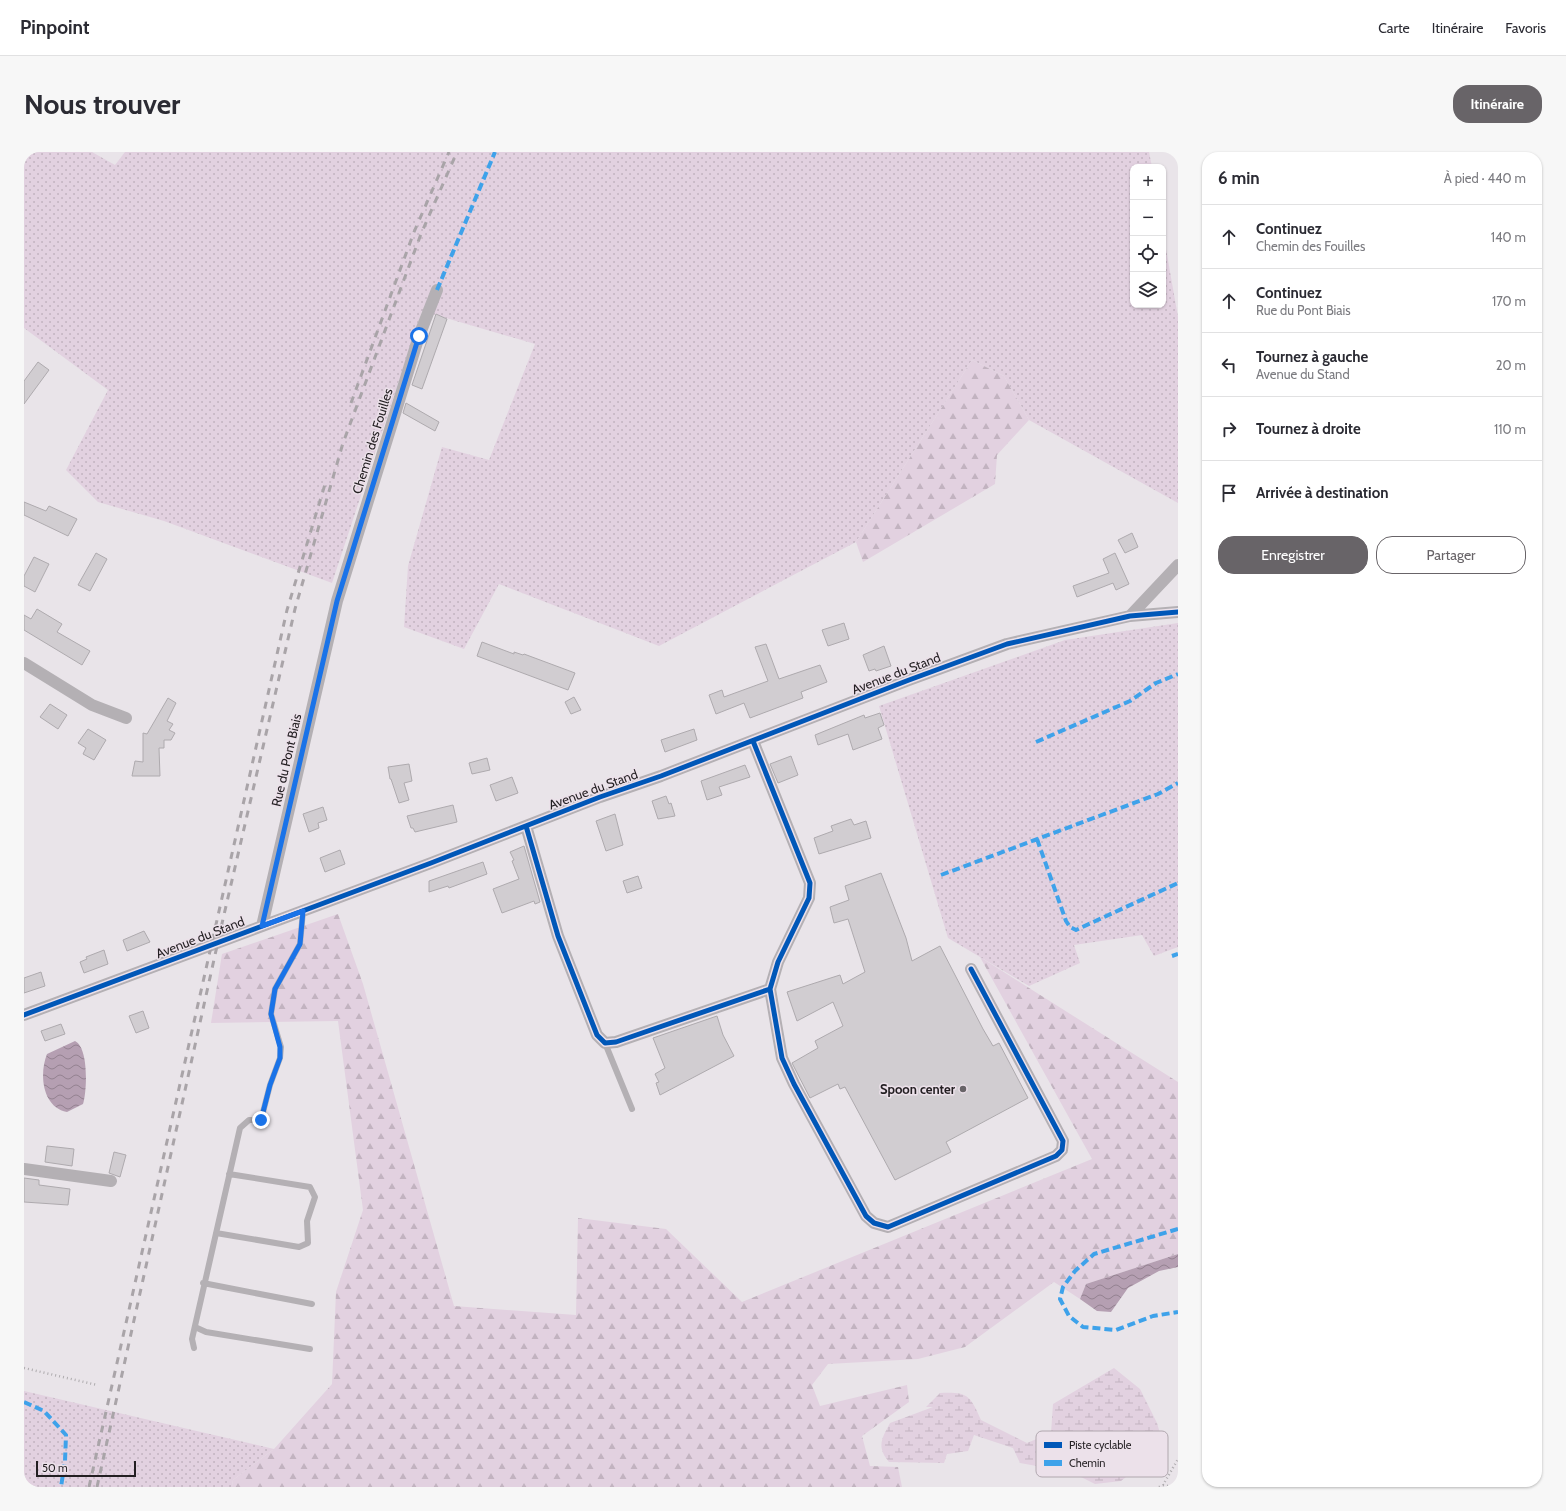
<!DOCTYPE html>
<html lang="fr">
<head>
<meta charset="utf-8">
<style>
	body { margin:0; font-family:Cabin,sans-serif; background:#f7f7f7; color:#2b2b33 }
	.controls { position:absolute; right:12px; top:12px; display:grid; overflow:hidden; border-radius:8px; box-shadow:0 1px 3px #0004 }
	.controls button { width:36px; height:36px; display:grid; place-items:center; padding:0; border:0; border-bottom:1px solid #e1e1e2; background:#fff; color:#2b2b33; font:20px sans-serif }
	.scale { position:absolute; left:12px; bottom:10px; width:100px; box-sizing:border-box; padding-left:4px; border:2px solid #231f22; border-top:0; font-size:11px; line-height:14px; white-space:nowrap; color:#231f22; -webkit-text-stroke:3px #ece1ea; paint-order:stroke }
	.stop { position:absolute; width:12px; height:12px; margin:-9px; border:3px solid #1a73e8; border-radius:50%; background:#fff }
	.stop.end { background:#1a73e8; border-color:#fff; box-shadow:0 1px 4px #0008 }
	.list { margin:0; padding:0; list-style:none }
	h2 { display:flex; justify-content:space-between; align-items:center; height:52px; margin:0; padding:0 16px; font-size:17px }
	h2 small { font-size:13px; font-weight:400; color:#7c7c81 }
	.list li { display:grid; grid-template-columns:26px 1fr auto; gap:12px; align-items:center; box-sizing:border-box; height:64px; padding:0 16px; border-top:1px solid #e1e1e2 }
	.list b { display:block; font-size:15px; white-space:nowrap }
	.list p { margin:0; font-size:13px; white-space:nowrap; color:#7c7c81 }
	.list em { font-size:13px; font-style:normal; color:#7c7c81 }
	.actions { display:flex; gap:8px; padding:12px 16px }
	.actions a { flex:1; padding:9px 0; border:1px solid #686468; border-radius:16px; text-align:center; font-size:14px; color:#686468 }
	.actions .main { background:#686468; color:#fff }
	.icon { flex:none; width:22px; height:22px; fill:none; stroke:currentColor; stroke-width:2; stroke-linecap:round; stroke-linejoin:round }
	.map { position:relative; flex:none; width:1154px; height:1335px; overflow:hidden; border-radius:16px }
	header { display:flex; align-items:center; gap:24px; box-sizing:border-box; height:56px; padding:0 20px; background:#fff; border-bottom:1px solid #e1e1e2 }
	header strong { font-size:19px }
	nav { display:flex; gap:22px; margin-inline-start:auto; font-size:14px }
	.intro { display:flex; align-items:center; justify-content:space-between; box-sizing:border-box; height:96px; padding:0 24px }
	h1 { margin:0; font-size:28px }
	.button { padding:10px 18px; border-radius:16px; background:#686468; color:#fff; font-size:14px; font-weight:700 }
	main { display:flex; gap:24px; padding:0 24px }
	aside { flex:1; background:#fff; border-radius:16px; box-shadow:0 1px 3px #0004 }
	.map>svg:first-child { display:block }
	.grass { fill:url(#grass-dots) }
	.forest { fill:url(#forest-firs) }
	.wetland { fill:url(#wetland-marsh) }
	.water { fill:url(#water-waves) }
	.building { fill:#d1cdd1; stroke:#aeaaae }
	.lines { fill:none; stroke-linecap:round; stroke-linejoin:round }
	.path { stroke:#aeabae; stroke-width:2.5; stroke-dasharray:1 3; stroke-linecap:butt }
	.service { stroke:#b4b0b4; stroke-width:6 }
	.minor { stroke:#b4b0b4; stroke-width:12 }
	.rail { stroke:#a9a4a8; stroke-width:3; stroke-dasharray:7 7; stroke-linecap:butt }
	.quiet { stroke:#3ea2ea; stroke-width:4; stroke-dasharray:8 4; stroke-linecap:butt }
	.cycleway-casing { stroke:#ece1ea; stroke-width:8 }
	.cycleway { stroke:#0057b8; stroke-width:5 }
	.route { stroke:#1a73e8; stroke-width:5 }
	.poi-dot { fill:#686468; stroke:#ece1ea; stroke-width:1.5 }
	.labels { text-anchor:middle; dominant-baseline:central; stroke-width:3; stroke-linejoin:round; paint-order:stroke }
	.street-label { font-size:13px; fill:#231f22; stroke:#ece1ea }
	.poi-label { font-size:13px; font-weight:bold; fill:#231f22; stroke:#ece1ea; text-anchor:end }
	.key { fill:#ece1ea; stroke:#b0a7ae; stroke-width:1 }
	.key-label { font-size:11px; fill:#231f22 }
</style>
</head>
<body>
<header>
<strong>Pinpoint</strong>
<nav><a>Carte</a><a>Itinéraire</a><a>Favoris</a></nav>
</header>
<div class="intro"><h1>Nous trouver</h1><a class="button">Itinéraire</a></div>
<main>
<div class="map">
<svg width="1154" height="1335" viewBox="0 0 1154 1335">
	<defs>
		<pattern id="grass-dots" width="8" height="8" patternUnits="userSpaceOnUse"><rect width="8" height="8" fill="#e2d1e0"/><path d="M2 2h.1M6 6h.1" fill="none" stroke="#c2b3c0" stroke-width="1.8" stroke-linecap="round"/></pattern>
		<pattern id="forest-firs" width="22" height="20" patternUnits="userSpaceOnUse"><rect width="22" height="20" fill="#e2d1e0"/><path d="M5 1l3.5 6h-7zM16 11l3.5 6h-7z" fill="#c2b3c0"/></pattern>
		<pattern id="wetland-marsh" width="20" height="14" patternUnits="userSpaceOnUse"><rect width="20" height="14" fill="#e2d1e0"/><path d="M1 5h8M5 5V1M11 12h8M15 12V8" fill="none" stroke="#c2b3c0"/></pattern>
		<pattern id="water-waves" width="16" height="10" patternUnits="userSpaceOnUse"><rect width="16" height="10" fill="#b59fb2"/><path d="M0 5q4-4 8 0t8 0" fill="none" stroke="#938190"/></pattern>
	</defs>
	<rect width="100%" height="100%" fill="#e9e4e9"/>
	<path class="grass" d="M0,0H68L91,13L101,0H1125L1128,15H1109V153H1139V80L1154,165V351L1005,268L980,224L948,208L832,390L635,494L475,432L440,497L380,475L384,414L418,295L465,308L511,192L398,159L308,431L140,369L74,350L42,318L84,238L0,176Z
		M1154,471V795L1130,804L1118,783L1050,793L1056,811L1005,834L924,786L855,554L1041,488Z
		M0,1239L250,1297L209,1328L208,1335H0Z"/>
	<path class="forest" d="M948,208L980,224L1005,268L973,303L971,332L839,410L832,390Z
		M314,762L339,832L430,1154L552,1163L554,1066L642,1077L718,1150L1068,1007L956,805L1154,930V1102L1062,1132L1056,1147L1030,1130L941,1195L894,1207L804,1212L788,1233L796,1254L883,1233L885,1250L838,1284L846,1314L874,1315L878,1335H208L209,1328L250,1297L308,1232L312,1140L339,1058L314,869L187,871L198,802Z"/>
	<path class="wetland" d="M1090,1216L1116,1237L1133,1271L1140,1295L1097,1329L1071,1332L1055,1324L1028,1321L1018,1315L996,1311L989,1296L950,1283L944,1299L923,1302L920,1311L865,1310C852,1295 858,1286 866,1271L909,1255H902L916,1241C944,1240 946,1243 957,1268L1003,1291L1027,1281L1029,1252Z"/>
	<path class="water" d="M51,889C65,896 63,939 59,952L43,960C18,955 15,922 23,902Z
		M1154,1102V1115L1135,1119L1104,1136L1087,1160L1073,1159L1056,1147L1062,1132Z"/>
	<path class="building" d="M412,162L423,167L398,237L388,233Z
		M14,210L25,218L0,252V229Z
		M382,251L415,270L411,279L379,261Z
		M0,350L22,359L25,354L53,367L44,384L0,363Z
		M1108,381L1114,395L1101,401L1094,388Z
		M72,401L83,407L66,439L54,433Z
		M1091,401L1105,432L1092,438L1089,431L1053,445L1049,434L1085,421L1079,407Z
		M10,405L25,412L11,440L0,434V424Z
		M13,457L38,472L33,480L66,499L58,513L0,478V463L7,467Z
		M820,471L825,487L804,494L798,478Z
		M458,490L490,502V500L499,503L500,502L551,521L544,538L453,504Z
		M742,492L755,527L796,513L803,530L777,540L779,546L726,566L720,551L692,562L685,543L698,538L700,545L744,529L731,495Z
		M860,494L867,514L852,519L851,517L845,519L839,503Z
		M550,545L557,558L547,562L541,550Z
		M144,546L152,551L143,569L149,572L145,578L151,581L147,588H140V596H135L136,624H108L111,609L119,610V581L123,582Z
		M26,552L43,563L34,577L16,565Z
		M856,561L860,573L854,576L858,587L829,598L824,582L794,593L791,583L840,563L841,566Z
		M64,577L82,588L70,608L59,602L62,596L54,591Z
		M670,577L673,588L641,600L637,588Z
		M767,604L774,623L754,631L746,612Z
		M463,606L466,618L448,622L445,611Z
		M385,612L388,629L380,631L385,648L375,651L367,627H366L364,615Z
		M721,613L726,625L695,635L698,643L683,648L677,629Z
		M488,625L494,641L472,649L466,633Z
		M642,644L645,652L647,651L651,664L634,667L628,649Z
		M429,653L433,670L391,680L389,676H387L383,664Z
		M299,655L303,668L294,671L295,676L285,680L279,662Z
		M591,662L599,693L582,699L572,669Z
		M827,667L830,673L842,669L847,686L795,702L790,686L809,679L807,674Z
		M500,694L516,750L511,752L510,749L478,761L469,737L495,727L488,709L490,708L486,700Z
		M316,698L321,712L301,720L296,706Z
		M459,710L463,722L425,736L424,734L405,740V729Z
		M857,721L882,786L888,809L916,794L959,877L969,894L975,891L1004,946L922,990L927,1000L871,1028L821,935L816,937L814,932L786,946L768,911L794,896L791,889L819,874L809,850L773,869L763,840L816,823L819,832L841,820L824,767L810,771L806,755L825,748L821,734Z
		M614,724L618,736L603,741L599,729Z
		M120,779L126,790L103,799L99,788Z
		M80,798L84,812L60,821L56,810L63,807L62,805Z
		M17,820L21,834L0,841V826Z
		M119,859L125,876L112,881L105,864Z
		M693,864L699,883L710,904L636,943L632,931L635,930L631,922L641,916L629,886Z
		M37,872L41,882L21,889L17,879Z
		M23,994L50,997L48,1014L21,1010Z
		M90,1000L102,1003L96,1025L85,1021Z
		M0,1026L15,1028V1033L46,1037L44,1053L0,1050Z"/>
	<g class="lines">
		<path class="path" d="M0,1216L73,1233
			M1139,1333L1149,1335
			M1135,1335L1139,1333L1154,1307"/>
		<path class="service" d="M581,891L608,957
			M192,1081L275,1095L284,1091L283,1069L291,1045L286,1035L205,1022
			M179,1131L288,1152
			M171,1175L182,1180L286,1197
			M170,1196L168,1187L216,976L225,968H237L246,933L256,906L257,895L247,862L251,837L276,792L279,759"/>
		<path class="minor" d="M1106,464L1154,413
			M0,511L68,553L102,566
			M502,674L534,784L573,883L581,891L592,890L746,837L754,810L785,746L786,731L729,589
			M238,774L313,449L395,184L413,138
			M746,837L758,906L770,932L842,1064L850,1071L864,1075L1032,1004L1038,998L1039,989L947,817
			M0,863L407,711L576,645L637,624L885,528L983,492L1106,464L1154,460
			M0,1017L87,1029"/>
		<path class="rail" d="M327,251L390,80L425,0
			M65,1335L263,458L302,329
			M73,1335L199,767L271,457L319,291L397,82L433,0"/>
		<path class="quiet" d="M413,138L471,0
			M1012,590L1106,549L1132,531L1154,522
			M1013,687L1042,769L1046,775L1052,778L1154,731
			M917,723L1134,642L1154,631
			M1148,804L1154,802
			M1154,1077L1070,1102L1051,1119L1039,1135L1036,1147L1045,1164L1059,1175L1092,1178L1129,1164L1154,1160
			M0,1250L20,1259L42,1283L41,1309L37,1335"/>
		<defs>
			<path id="cycleway" d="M502,674L534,784L573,883L581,891L592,890L746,837L754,810L785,746L786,731L729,589
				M746,837L758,906L770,932L842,1064L850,1071L864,1075L1032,1004L1038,998L1039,989L947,817
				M0,863L407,711L576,645L637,624L885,528L983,492L1106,464L1154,460"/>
		</defs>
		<use href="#cycleway" class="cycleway-casing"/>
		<use href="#cycleway" class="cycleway"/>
	</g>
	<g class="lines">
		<path class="route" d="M237,968L246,933L256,906V895L247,862L251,837L276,792L279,759L238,774L313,449L395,184"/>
	</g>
	<circle class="poi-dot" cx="939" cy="937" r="4"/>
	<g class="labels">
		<g class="street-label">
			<text transform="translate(348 289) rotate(-73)">Chemin des Fouilles</text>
			<text transform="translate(872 521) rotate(-21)">Avenue du Stand</text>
			<text transform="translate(262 608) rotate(-77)">Rue du Pont Biais</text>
			<text transform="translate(569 637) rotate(-20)">Avenue du Stand</text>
			<text transform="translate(176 785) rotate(-21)">Avenue du Stand</text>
		</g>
		<g class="poi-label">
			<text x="931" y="937">Spoon center</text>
		</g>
	</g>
	<rect x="1012" y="1279" width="132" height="46" rx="6" class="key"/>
	<rect x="1020" y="1290" width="18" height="6" fill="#0057b8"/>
	<rect x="1020" y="1308" width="18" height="6" fill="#3ea2ea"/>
	<g class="key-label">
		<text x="1045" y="1297">Piste cyclable</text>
		<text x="1045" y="1315">Chemin</text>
	</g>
</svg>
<div class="controls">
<button>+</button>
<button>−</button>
<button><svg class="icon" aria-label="locate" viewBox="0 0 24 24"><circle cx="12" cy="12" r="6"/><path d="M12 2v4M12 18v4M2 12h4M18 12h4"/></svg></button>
<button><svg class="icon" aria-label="layers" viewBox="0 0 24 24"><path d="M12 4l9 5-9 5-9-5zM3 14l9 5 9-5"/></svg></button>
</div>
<div class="scale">50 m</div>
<div class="stop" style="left:395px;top:184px"></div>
<div class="stop end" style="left:237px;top:968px"></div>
</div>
<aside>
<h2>6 min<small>À pied · 440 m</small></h2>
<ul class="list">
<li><svg class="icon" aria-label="ahead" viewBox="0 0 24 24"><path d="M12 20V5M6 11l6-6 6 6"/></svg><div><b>Continuez</b><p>Chemin des Fouilles</p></div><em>140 m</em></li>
<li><svg class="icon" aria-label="ahead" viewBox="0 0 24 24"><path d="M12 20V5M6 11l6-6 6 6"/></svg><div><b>Continuez</b><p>Rue du Pont Biais</p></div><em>170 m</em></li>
<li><svg class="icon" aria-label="left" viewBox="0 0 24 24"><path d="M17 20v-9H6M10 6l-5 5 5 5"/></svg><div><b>Tournez à gauche</b><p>Avenue du Stand</p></div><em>20 m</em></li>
<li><svg class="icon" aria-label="right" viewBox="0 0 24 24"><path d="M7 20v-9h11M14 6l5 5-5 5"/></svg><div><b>Tournez à droite</b></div><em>110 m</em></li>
<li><svg class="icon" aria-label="arrive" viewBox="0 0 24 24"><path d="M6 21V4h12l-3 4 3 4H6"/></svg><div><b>Arrivée à destination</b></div></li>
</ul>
<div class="actions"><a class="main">Enregistrer</a><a>Partager</a></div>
</aside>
</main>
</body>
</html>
